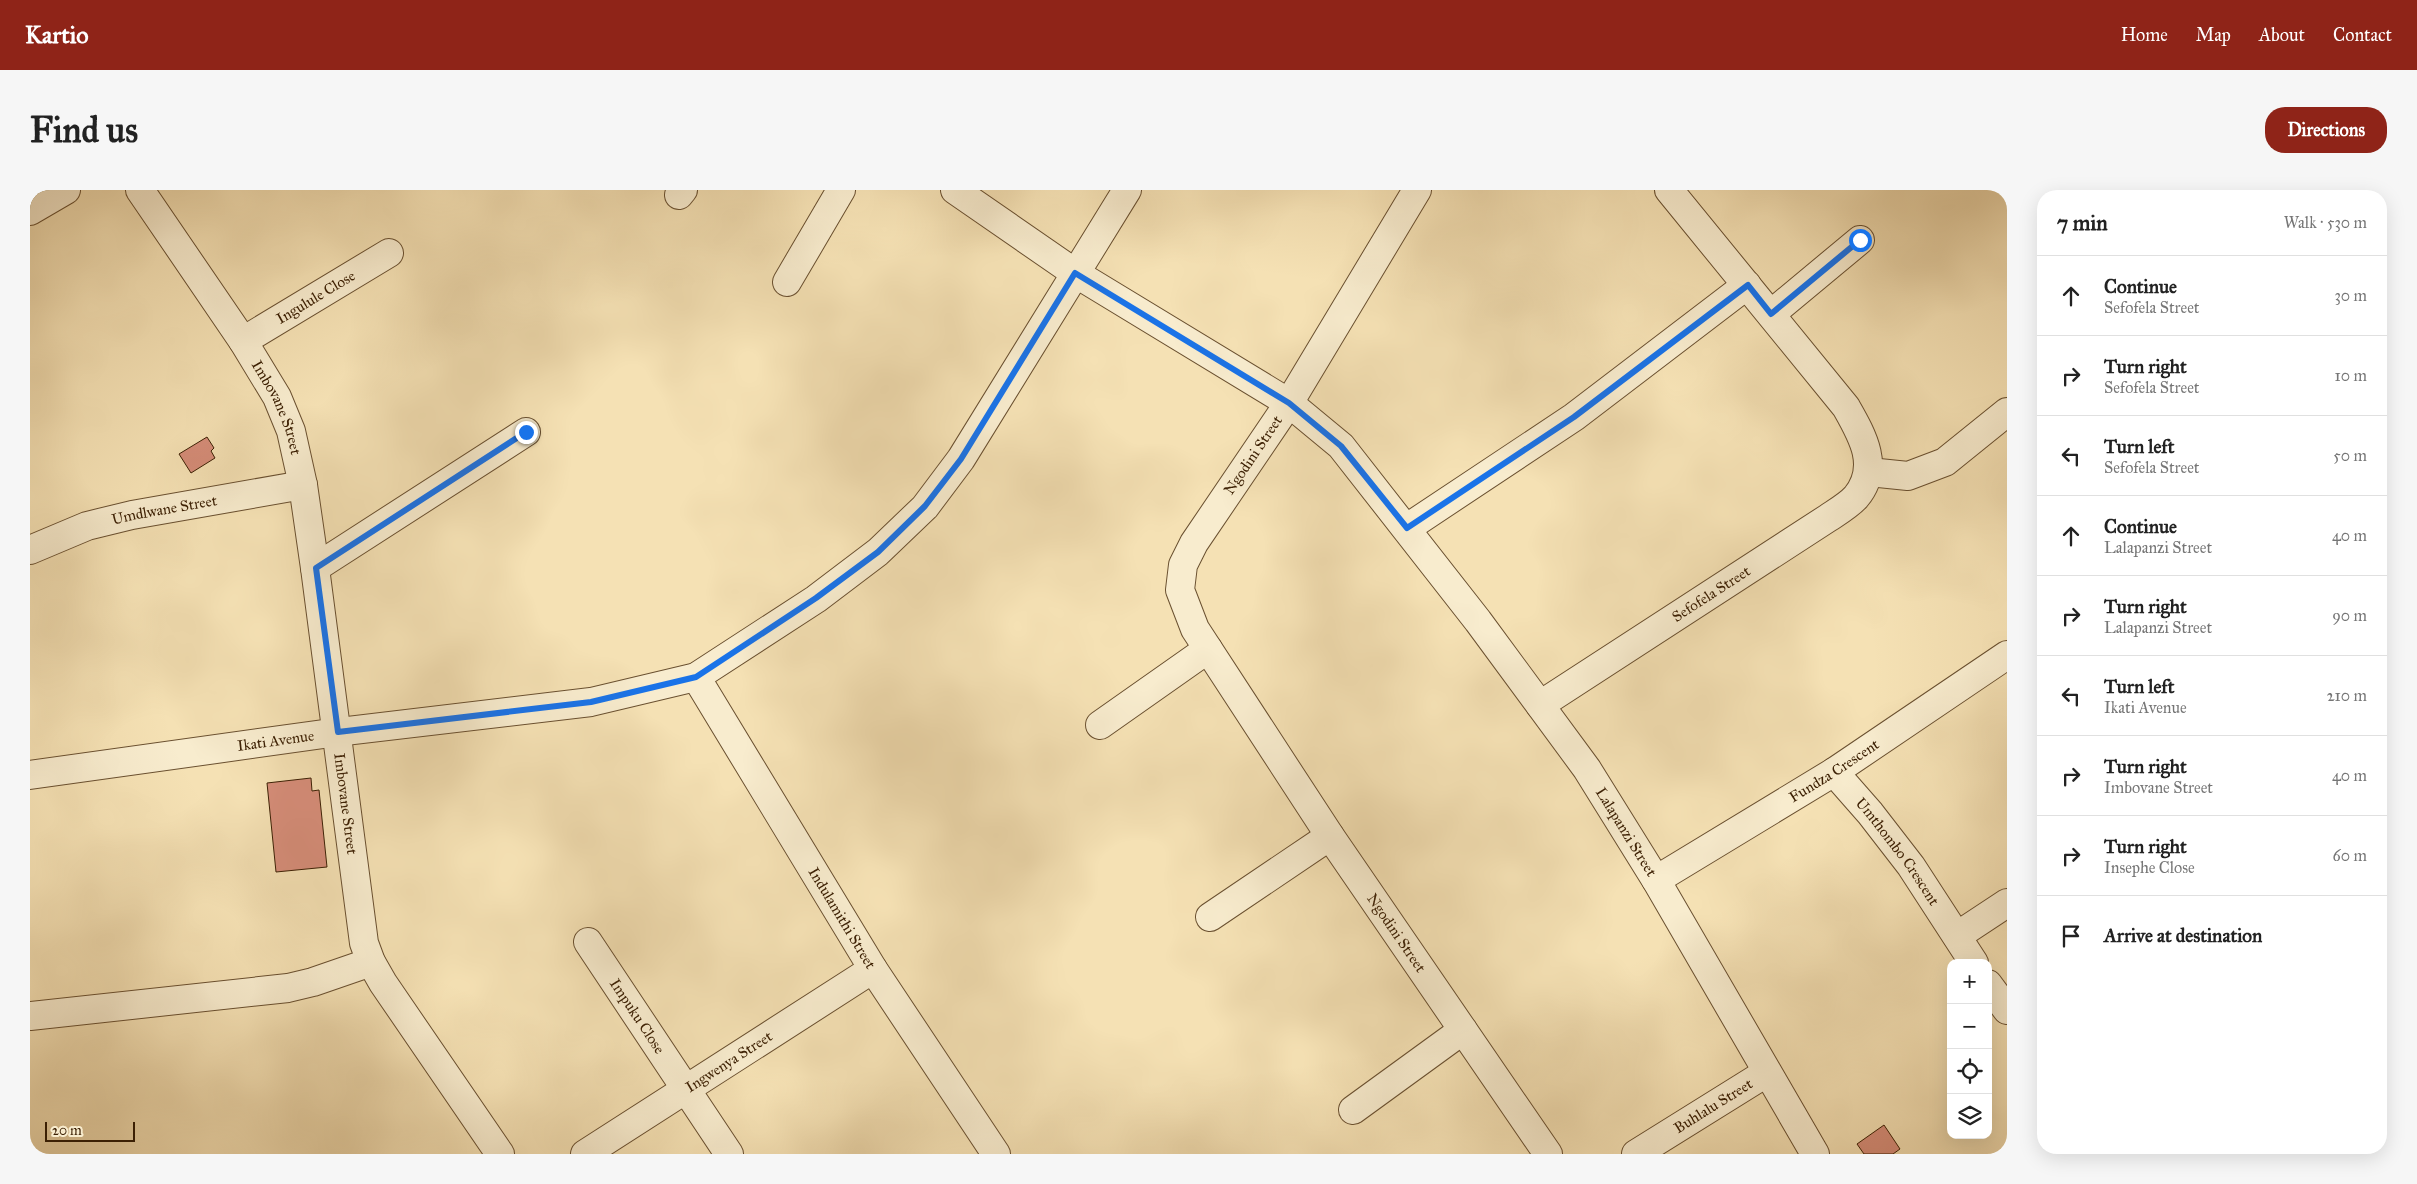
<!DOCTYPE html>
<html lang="en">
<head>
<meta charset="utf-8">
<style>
	body { margin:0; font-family:"IM FELL Great Primer",serif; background:#f6f6f6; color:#222 }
	.controls { position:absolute; right:15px; bottom:15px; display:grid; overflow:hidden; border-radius:10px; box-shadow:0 5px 20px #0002 }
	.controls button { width:45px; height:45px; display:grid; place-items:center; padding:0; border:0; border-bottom:1px solid #e0e0e0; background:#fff; color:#222; font:25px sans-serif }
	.scale { position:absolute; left:15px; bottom:12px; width:90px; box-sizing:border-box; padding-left:5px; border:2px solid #3c2004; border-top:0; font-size:14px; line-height:18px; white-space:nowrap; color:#3c2004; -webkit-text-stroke:4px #f8ecce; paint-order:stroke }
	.stop { position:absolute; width:15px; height:15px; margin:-11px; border:4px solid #1a73e8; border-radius:50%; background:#fff }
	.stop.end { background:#1a73e8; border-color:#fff; box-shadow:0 1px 5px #0008 }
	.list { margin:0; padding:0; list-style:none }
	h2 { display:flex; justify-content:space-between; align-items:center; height:65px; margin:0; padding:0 20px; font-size:21px }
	h2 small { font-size:16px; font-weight:400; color:#767676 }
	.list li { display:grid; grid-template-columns:32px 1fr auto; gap:15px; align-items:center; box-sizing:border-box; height:80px; padding:0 20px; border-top:1px solid #e0e0e0 }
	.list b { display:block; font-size:19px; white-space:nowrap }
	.list p { margin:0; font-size:16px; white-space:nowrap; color:#767676 }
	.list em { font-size:16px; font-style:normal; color:#767676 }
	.icon { flex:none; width:28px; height:28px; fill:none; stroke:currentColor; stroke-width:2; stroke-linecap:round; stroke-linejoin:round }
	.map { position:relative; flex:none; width:1977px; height:964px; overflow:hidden; border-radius:20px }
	header { display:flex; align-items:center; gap:30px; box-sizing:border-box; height:70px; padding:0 25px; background:#8f2418; color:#fff }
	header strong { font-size:24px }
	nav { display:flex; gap:28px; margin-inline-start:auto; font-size:18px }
	.intro { display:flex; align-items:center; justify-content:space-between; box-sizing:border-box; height:120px; padding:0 30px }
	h1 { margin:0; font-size:35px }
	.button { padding:12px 22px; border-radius:20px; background:#8f2418; color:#fff; font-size:18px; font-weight:700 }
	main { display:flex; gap:30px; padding:0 30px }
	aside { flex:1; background:#fff; border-radius:20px; box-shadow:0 5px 20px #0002 }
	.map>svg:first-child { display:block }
	.building { fill:#d68d79; stroke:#3c2004 }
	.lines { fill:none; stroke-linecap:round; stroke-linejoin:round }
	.minor-casing { stroke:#6a5030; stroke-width:30 }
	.tertiary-casing { stroke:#6a5030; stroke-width:30 }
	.minor { stroke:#f8ecce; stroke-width:28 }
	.tertiary { stroke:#f8ecce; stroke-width:28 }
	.route { stroke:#1a73e8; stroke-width:6 }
	.labels { text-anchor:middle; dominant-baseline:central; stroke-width:4; stroke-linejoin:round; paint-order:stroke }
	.street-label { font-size:15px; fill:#3c2004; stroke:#f8ecce }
</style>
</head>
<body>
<header>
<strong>Kartio</strong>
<nav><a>Home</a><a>Map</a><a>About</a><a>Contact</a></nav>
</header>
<div class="intro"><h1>Find us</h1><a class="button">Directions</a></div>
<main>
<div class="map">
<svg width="1977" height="964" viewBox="0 0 1977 964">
	<rect width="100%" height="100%" fill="#f5e1b4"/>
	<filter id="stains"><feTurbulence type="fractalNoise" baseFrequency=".004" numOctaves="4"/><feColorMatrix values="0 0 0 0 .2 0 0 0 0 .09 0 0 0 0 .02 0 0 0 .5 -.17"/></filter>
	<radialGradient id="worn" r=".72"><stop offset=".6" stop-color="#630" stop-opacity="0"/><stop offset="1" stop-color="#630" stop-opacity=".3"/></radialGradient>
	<path class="building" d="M177,247L184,258L181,261L185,268L161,283L149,264Z
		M281,588L282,601L289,600L297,677L246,682L237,593Z
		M1854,935L1870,959L1863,964H1834L1827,954Z"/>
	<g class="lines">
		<defs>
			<g id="minor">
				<path id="s1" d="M110,0L213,151L247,207L261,241L273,295L285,378L334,753L341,772L353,793L470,964"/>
				<path id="s2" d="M925,0L1045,83L1259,213L1311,256L1448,431L1557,579L1626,690L1785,964"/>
				<path id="s3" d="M1387,0L1259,213L1164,353L1153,375L1150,400L1165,439L1300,646L1518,964"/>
				<path d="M649,5L653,0"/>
				<path d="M0,21L36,0"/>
				<path d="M757,92L811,0"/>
				<path d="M1741,124L1830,50"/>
				<path id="s4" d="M213,151L359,63"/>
				<path d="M1839,282L1878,286L1915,272L1977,222"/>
				<path d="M1377,338L1544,227L1717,95"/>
				<path id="s5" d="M0,360L57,336L102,325L273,295"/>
				<path d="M285,378L496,242"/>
				<path id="s6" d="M666,487L843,779L966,964"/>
				<path id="s7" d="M1510,515L1798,328C1807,322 1819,315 1826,307C1851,277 1832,245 1816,217L1639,0"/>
				<path d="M1070,535L1178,459"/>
				<path id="s8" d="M1804,582L1840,623L1881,676L1944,773"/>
				<path id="s9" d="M1626,690L1804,582L1977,465"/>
				<path d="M1180,727L1300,646"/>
				<path d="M1927,746L1977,713"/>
				<path id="s10" d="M558,752L699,964"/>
				<path d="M1958,794L1977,820"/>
				<path d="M0,826L258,798L283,792L341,772"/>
				<path d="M1323,920L1433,840"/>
				<path id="s11" d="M555,964L843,779"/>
				<path id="s12" d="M1606,964L1736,883"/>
			</g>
			<g id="tertiary">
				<path id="s13" d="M0,585L308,542L561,512L666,487L786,409L848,362L895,317L931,269L1097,0"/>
			</g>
		</defs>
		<use href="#minor" class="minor-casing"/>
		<use href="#tertiary" class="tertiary-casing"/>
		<use href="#minor" class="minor"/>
		<use href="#tertiary" class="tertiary"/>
	</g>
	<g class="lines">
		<path class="route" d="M496,242L286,378L308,542L561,512L666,487L786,408L848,362L895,316L931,269L1045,83L1259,213L1311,256L1377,338L1544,227L1718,95L1741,124L1830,50"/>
	</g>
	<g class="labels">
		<g class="street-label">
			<text stroke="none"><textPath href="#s4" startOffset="85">Ingulule Close</textPath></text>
			<text stroke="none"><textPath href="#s1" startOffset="258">Imbovane Street</textPath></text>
			<text transform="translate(1223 265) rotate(-56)">Ngodini Street</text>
			<text stroke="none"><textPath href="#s5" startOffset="141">Umdlwane Street</textPath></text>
			<text stroke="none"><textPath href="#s7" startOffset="204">Sefofela Street</textPath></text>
			<text stroke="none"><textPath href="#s13" startOffset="248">Ikati Avenue</textPath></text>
			<text stroke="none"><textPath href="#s9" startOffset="209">Fundza Crescent</textPath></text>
			<text stroke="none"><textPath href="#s1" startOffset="662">Imbovane Street</textPath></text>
			<text stroke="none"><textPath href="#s2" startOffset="944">Lalapanzi Street</textPath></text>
			<text stroke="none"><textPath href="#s8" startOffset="102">Umthombo Crescent</textPath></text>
			<text stroke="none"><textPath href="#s6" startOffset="282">Indulamithi Street</textPath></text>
			<text stroke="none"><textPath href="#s3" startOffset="874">Ngodini Street</textPath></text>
			<text stroke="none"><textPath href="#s10" startOffset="89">Impuku Close</textPath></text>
			<text stroke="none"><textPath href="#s11" startOffset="171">Ingwenya Street</textPath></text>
			<text stroke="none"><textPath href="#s12" startOffset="91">Buhlalu Street</textPath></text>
		</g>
	</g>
	<rect width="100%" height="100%" filter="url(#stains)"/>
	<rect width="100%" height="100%" fill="url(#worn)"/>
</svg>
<div class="controls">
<button>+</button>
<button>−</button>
<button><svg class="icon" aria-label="locate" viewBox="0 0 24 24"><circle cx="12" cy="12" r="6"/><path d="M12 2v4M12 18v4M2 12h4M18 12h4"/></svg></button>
<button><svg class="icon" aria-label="layers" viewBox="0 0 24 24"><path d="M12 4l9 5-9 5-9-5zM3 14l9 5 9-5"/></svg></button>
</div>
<div class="scale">20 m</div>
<div class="stop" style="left:1830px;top:50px"></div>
<div class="stop end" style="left:496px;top:242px"></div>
</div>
<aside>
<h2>7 min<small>Walk · 530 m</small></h2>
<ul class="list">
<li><svg class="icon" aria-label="ahead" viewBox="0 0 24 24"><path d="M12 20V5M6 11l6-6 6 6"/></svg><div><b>Continue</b><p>Sefofela Street</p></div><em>30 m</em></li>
<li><svg class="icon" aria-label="right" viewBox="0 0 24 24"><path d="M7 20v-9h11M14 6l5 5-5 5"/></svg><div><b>Turn right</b><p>Sefofela Street</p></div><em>10 m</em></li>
<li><svg class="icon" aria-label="left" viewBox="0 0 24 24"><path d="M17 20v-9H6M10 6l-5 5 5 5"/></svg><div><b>Turn left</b><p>Sefofela Street</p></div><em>50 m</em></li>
<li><svg class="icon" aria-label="ahead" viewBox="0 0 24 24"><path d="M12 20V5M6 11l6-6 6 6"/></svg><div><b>Continue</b><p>Lalapanzi Street</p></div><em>40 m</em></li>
<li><svg class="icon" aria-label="right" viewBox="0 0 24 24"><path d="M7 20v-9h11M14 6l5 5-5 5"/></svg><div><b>Turn right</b><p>Lalapanzi Street</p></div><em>90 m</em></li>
<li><svg class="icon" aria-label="left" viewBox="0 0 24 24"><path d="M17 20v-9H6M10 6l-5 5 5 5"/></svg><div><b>Turn left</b><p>Ikati Avenue</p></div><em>210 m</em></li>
<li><svg class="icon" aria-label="right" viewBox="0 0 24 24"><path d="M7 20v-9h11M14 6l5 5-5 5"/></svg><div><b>Turn right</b><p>Imbovane Street</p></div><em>40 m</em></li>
<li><svg class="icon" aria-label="right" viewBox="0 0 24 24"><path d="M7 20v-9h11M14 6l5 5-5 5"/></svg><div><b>Turn right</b><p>Insephe Close</p></div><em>60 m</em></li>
<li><svg class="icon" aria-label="arrive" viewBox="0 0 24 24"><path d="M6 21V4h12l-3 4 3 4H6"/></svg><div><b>Arrive at destination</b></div></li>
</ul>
</aside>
</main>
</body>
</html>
